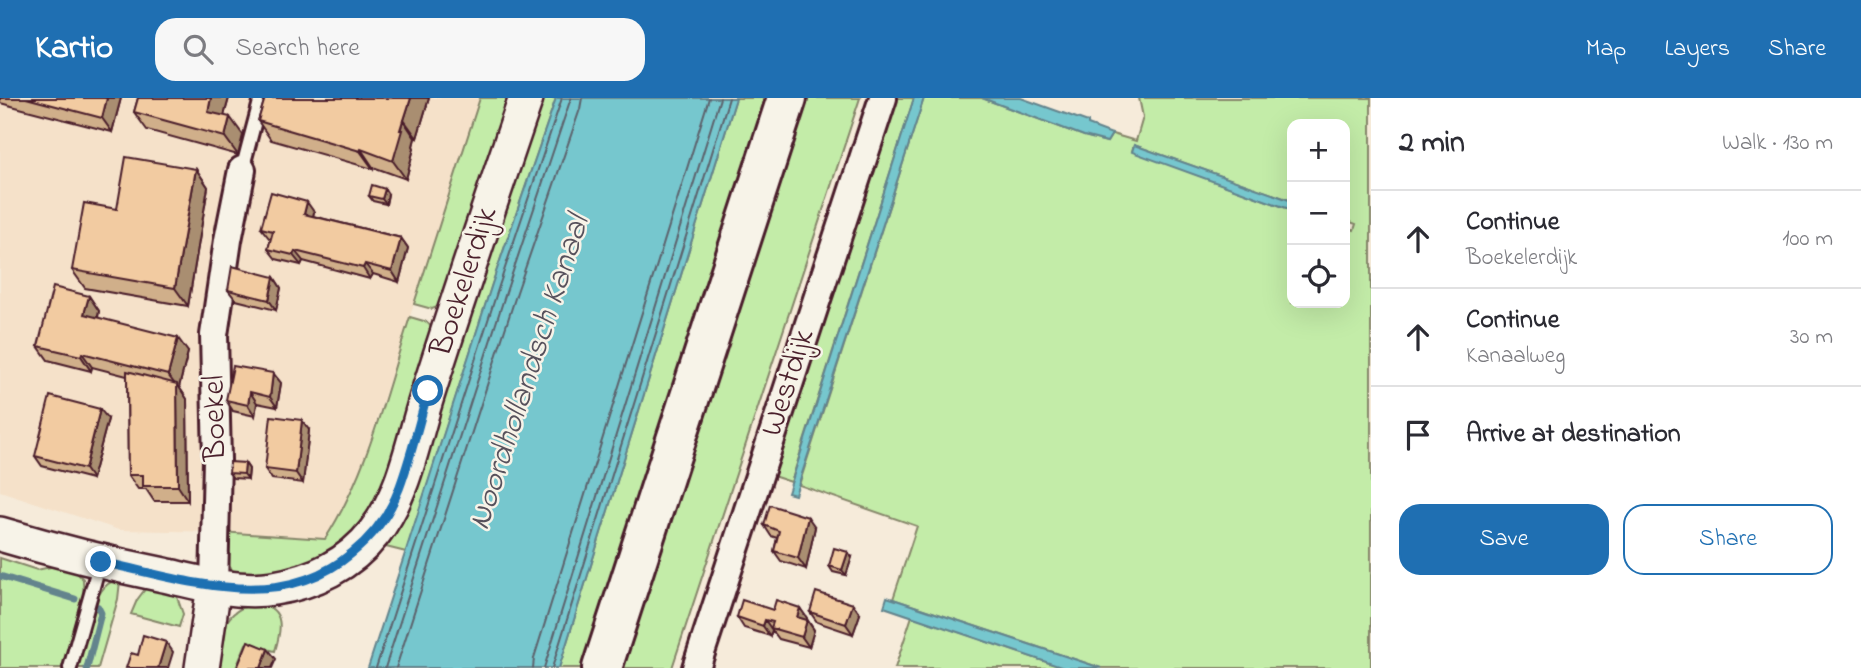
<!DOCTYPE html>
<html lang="en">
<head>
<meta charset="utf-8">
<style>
	body { margin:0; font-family:"Indie Flower",sans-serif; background:#f7f7f7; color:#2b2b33 }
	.controls { position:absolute; right:21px; top:21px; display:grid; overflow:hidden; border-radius:14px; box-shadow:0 7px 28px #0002 }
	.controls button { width:63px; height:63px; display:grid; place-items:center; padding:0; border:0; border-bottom:2px solid #e1e1e2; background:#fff; color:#2b2b33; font:35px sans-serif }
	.stop { position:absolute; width:21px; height:21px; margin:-16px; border:5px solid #1f6fb2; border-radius:50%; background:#fff }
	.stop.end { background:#1f6fb2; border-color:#fff; box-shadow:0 2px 7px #0008 }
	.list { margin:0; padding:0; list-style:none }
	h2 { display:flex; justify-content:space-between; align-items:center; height:91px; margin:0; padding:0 28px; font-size:30px }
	h2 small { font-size:23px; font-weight:400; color:#7c7c81 }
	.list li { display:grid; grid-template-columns:46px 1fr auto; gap:21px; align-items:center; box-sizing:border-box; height:98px; padding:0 28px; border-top:2px solid #e1e1e2 }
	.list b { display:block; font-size:26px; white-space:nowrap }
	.list p { margin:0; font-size:23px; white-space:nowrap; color:#7c7c81 }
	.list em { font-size:23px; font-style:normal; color:#7c7c81 }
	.actions { display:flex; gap:14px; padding:21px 28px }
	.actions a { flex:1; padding:16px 0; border:2px solid #1f6fb2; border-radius:21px; text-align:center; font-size:24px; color:#1f6fb2 }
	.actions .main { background:#1f6fb2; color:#fff }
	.icon { flex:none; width:38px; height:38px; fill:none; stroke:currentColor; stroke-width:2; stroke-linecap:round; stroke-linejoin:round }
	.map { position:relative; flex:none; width:1371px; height:570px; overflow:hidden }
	header { display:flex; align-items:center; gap:42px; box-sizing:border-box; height:98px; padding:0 35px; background:#1f6fb2; color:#fff }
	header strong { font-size:33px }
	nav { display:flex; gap:38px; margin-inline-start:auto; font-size:24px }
	.search { width:490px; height:63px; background:#f7f7f7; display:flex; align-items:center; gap:18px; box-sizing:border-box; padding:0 24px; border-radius:21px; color:#7c7c81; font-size:26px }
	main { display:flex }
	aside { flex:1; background:#fff }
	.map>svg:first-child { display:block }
	.built { fill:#f5e1c9 }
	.green { fill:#c3eca8; stroke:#86866a; stroke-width:2; fill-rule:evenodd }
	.water { fill:#76c7ce; stroke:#64848d; stroke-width:2 }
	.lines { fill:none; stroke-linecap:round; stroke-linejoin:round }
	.shore { stroke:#5c626c; stroke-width:2 }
	.stream { stroke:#64848d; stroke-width:7 }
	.service-casing { stroke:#4a1f2b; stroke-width:18 }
	.minor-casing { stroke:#4a1f2b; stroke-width:32 }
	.tertiary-casing { stroke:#4a1f2b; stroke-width:38 }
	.primary-casing { stroke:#4a1f2b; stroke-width:44 }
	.service { stroke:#f7f3e8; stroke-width:12 }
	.minor { stroke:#f7f3e8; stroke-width:26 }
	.tertiary { stroke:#f7f3e8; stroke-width:33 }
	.primary { stroke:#f7f3e8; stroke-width:38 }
	.wall { fill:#d0af8a; stroke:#4a1f2b; stroke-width:2 }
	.shaded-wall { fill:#a98e71; stroke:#4a1f2b; stroke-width:2 }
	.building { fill:#f2cba1; stroke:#4a1f2b; stroke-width:2 }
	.route { stroke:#1f6fb2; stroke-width:9 }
	.labels { text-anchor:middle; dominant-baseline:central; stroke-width:5; stroke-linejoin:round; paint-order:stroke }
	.street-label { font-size:32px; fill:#4a1f2b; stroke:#f7f3e8 }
	.water-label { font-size:33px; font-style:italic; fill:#57515c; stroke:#f7f3e8 }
</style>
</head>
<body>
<header>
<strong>Kartio</strong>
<div class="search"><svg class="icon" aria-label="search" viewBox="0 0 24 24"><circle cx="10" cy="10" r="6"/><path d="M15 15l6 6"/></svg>Search here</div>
<nav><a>Map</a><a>Layers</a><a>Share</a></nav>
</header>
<main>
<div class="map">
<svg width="1371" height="570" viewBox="0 0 1371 570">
	<rect width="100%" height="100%" fill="#f6ebda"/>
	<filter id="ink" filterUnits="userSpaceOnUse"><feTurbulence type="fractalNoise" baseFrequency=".0143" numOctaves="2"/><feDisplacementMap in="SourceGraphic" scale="14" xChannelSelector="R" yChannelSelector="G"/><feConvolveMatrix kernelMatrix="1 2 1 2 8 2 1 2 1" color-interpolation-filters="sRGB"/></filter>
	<g filter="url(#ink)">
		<path class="built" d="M0,0H480L362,368L343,414L325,441L221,434L119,432L0,393Z"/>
		<path class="green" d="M480,0H511L440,208L432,211L414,206Z
			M539,0H556L492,186L406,454L382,448Z
			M736,0H771L586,570H559Z
			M802,0H860L672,570H618Z
			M894,0H914L791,384L770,377Z
			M924,0H982L1084,38L1107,44L1112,36L1136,43L1143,19L1139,0H1371V570H1101L893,501L917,428L799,387ZM1292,26H1345V122L1356,126L1354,132L1345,129V205H1292V112L1132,53L1134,47L1292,103Z
			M410,219L427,224L433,231L387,386L360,428L339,449L287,476L235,475L227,466L221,434L325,441C368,375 386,293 410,219Z
			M0,460L37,472L55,468L75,473L83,481L84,504H80L64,570H0Z
			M114,483H120L118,501L98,570H77C82,549 91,489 114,483Z
			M146,490L156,491L177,499L183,516L179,529L131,516L137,502Z
			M260,506C286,511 281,533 275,553L246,546L236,570H212C221,540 221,508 260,506Z
			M912,518L1064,570H895Z"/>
		<path class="water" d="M556,0H736L559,570H368L492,186Z
			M914,0H924L795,397L788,395Z
			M982,0H1021L1088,24V27L1112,36L1107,44L1084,38Z
			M1134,47L1292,103V112L1132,54Z
			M887,499L893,501L1101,570H1064L884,509Z"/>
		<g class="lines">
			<path class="shore" d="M376,570L499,188L562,0
				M385,570L507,191L571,0
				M396,570L517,194L580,11L582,0
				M533,570L534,560L709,0
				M544,570L720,0
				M552,570L729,0"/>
			<path class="stream" d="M0,478L75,501
				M87,570L101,515L98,509"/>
			<defs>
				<path id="service" d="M242,72L261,0
					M70,570L100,464"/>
				<path id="minor" d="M214,488L217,362L214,237L228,142L242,72
					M696,570L883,0"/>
				<path id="tertiary" d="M0,436C54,452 109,466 164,477C200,485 238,496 274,490C313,484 350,466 374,435C406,394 413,340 429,292C460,194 493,97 526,0
					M202,570L214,488"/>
				<path id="primary" d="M602,570L787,0"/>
			</defs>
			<use href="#service" class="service-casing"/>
			<use href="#minor" class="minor-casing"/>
			<use href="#tertiary" class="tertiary-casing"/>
			<use href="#primary" class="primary-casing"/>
			<use href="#service" class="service"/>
			<use href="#minor" class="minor"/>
			<use href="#tertiary" class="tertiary"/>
			<use href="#primary" class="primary"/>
		</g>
		<path class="wall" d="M0,0H121L112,34L0,5Z
			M138,0H229L224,18L243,37L238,57L147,32L134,14Z
			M265,0H429L417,40H415L413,48L414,50L406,81L373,69V71L271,42L258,23Z
			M196,71L208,89L188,208L85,190L72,172Z
			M388,96L386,106L373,103L369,98Z
			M314,114L313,118L401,140L408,150L399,184L373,176L370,181L303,163L301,167L276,161L268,151L271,141L269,140L261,130Z
			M274,179L281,190L276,212L236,202L228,192Z
			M89,198L99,213L98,220L188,254L179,289L187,301L188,403H154L146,391H138L128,377L127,278L92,269L91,273L48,262L38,248Z
			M273,275L281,285L277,309L257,305L255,318L233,313L226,302Z
			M108,321L92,381L42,368L35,358Z
			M309,332L303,385L272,381L265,371Z
			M245,365L249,371L248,381L233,380L229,375Z
			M764,427L815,429L806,471L781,463L774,453L777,440L771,438Z
			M852,459L846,477L833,474L829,468Z
			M800,510L814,532L809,549L779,541L772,532L770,538L744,530L737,519L773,512Z
			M810,514L860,516L853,536L817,524Z"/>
		<path class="shaded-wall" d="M107,0H121L112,34L102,20Z
			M211,0H229L220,32L208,14Z
			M411,0H429L417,40L404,22Z
			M230,19L243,37L238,57L225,39Z
			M403,22L415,40L413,48L414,50L406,81L393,63Z
			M361,51L373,69V71L360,53Z
			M196,71L208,89L188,208L175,190Z
			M385,91L388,96L386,106L382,101Z
			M307,104L314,114L311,126L304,116Z
			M401,140L408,150L399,184L392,173Z
			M295,153L303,163L301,167L293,157Z
			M365,166L373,176L370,181L363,170Z
			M274,179L281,190L276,212L269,202Z
			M89,198L99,213L95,231L84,216Z
			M178,240L188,254L179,289L187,301L188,403L178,388L177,289L168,277Z
			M82,255L92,269L91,273L81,258Z
			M273,275L281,285L277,309L270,299Z
			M250,294L257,305L255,318L248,307Z
			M100,311L108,321L92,381L85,371Z
			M302,322L309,332L303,385L296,375Z
			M245,365L249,371L248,381L244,376Z
			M808,419L815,429L806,471L798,460Z
			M848,454L852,459L846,477L842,472Z
			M853,506L860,516L853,536L846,526Z
			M800,510L807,520L805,529L797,519Z
			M765,522L772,532L770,538L763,528Z
			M807,522L814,532L809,549L802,539Z
			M166,544L173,554L168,570H158Z
			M268,551L276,561L272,570H261Z"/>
		<path class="building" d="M26,0H107L102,20Z
			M138,0H211L208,14L230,19L225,39L134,14Z
			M265,0H411L404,22H403L400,32H402L393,63L361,51L360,53L258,23Z
			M126,59L196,71L175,190L72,172L84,105L117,111Z
			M372,87L385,91L382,101L369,98Z
			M271,94L307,104L304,116L401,140L392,173L365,166L363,170L295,153L293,157L268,151L273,133L261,130Z
			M232,168L274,179L269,202L228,192Z
			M53,189L89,198L84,216L178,240L168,277L82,255L81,258L38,248Z
			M233,268L273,275L270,299L250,294L248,307L226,302Z
			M127,273L177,286L178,388H143V377H128Z
			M50,298L100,311L85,371L35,358Z
			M271,318L302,322L296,375L265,371Z
			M230,364L245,365L244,376L229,375Z
			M770,407L808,419L798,460L774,453L779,433L764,427Z
			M834,450L848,454L842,472L829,468Z
			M816,494L853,506L846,526L810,514Z
			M742,502L773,512L776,502L800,510L797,519L807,522L802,539L771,530L773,524L765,522L763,528L737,519Z
			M143,537L166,544L158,570H126L131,555L138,557Z
			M248,543L268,551L261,570H237Z"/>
	</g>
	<g class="lines" filter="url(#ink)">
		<path class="route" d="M101,464C185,481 278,518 352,455C373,438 389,417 399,391C411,359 419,325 428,293"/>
	</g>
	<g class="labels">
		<g class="street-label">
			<text transform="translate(465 184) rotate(-72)">Boekelerdijk</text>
			<text transform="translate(789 285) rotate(-72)">Westdijk</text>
			<text transform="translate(216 320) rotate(-91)">Boekel</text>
		</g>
		<g class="water-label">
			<text transform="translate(530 275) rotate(-72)">Noordhollandsch Kanaal</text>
		</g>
	</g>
</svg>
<div class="controls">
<button>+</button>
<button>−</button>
<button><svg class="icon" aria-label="locate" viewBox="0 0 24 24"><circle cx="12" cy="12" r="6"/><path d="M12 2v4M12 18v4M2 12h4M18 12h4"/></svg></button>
</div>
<div class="stop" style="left:428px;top:293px"></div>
<div class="stop end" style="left:101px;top:464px"></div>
</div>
<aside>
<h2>2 min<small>Walk · 130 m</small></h2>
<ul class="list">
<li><svg class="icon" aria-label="ahead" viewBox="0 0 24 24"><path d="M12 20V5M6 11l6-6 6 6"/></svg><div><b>Continue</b><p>Boekelerdijk</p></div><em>100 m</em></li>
<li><svg class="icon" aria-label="ahead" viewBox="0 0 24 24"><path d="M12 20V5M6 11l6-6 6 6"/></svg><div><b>Continue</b><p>Kanaalweg</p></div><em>30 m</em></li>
<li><svg class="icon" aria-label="arrive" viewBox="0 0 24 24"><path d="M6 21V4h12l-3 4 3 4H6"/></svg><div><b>Arrive at destination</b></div></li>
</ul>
<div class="actions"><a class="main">Save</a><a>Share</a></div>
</aside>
</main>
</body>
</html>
